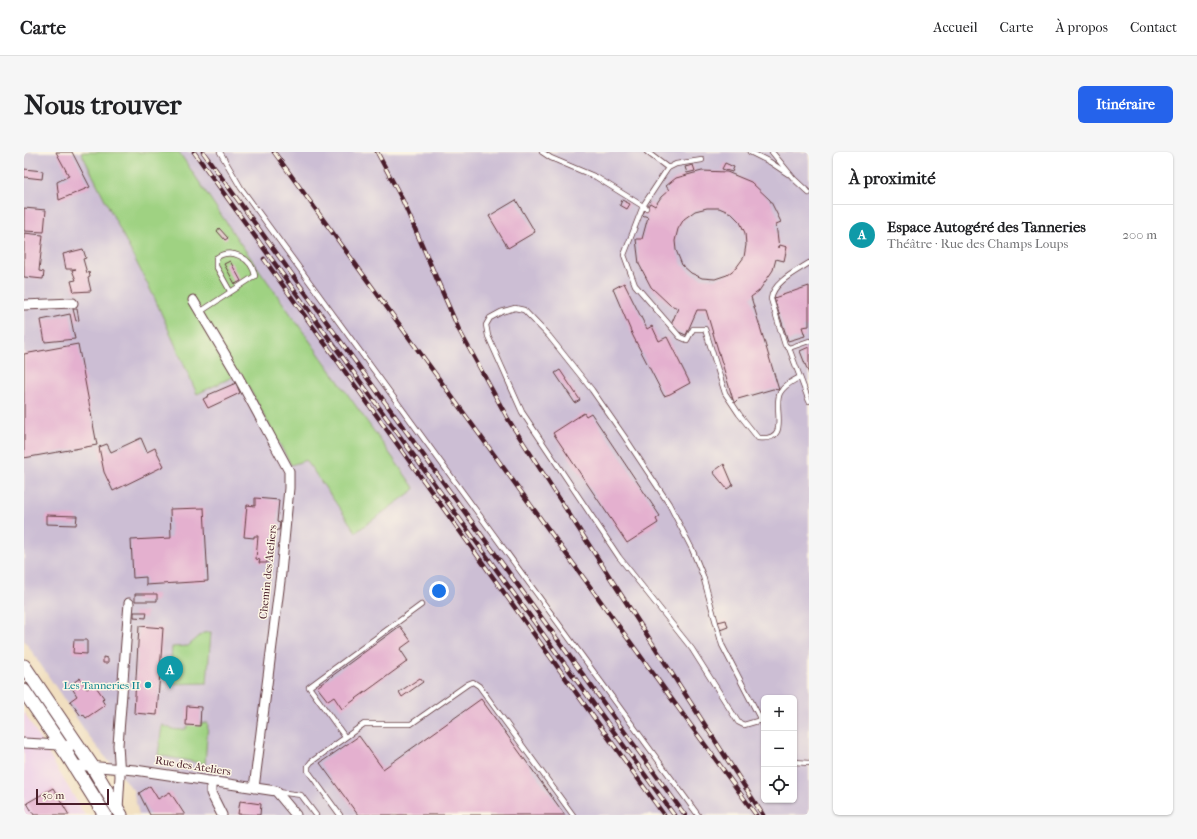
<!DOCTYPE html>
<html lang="fr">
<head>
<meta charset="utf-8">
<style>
	body { margin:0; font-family:"IM FELL French Canon",serif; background:#f6f6f6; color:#202124 }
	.controls { position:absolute; right:12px; bottom:12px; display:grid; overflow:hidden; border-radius:6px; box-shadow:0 1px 3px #0004 }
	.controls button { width:36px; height:36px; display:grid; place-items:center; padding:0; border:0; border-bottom:1px solid #e0e0e0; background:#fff; color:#202124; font:20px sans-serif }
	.scale { position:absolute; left:12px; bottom:10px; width:73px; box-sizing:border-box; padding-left:4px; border:2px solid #4a1f2b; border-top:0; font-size:11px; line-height:14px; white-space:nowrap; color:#4a1f2b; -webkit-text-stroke:3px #fcf5e5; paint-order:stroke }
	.you { position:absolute; left:415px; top:439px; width:14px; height:14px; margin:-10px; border:3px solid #fff; border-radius:50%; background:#1a73e8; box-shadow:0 0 0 6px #1a73e833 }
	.badge { display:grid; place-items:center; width:26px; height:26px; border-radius:50%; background:#2563eb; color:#fff; font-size:13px; font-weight:700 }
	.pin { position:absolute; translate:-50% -33px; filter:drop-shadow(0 1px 2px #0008) }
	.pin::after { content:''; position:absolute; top:21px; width:14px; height:12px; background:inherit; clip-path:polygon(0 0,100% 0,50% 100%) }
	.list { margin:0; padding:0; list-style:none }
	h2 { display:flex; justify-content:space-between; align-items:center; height:52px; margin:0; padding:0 16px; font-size:17px }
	h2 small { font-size:13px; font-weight:400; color:#757577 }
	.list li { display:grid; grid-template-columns:26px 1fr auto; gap:12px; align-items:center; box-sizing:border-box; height:60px; padding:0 16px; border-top:1px solid #e0e0e0 }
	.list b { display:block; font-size:15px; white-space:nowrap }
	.list p { margin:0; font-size:13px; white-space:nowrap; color:#757577 }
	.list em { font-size:13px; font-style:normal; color:#757577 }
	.icon { flex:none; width:22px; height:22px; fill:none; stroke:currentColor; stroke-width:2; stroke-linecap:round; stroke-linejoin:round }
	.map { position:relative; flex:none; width:785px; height:663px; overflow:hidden; border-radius:6px }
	header { display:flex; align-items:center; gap:24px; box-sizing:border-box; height:56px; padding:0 20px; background:#fff; border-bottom:1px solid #e0e0e0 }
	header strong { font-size:19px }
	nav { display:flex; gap:22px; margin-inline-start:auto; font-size:14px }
	.intro { display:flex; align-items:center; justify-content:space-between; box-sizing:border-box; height:96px; padding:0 24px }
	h1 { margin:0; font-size:28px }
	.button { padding:10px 18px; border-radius:6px; background:#2563eb; color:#fff; font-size:14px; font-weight:700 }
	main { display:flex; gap:24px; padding:0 24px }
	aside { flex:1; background:#fff; border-radius:6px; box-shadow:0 1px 3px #0004 }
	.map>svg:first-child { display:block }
	.built { fill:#eed0e8 }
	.industrial { fill:#ccbed4; fill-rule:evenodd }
	.green { fill:#9fd282; stroke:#747856 }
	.building { fill:#e4b0cf; fill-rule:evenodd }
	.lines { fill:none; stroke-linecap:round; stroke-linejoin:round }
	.lane-casing { stroke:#633c41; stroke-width:6 }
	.street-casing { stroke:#633c41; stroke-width:11 }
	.secondary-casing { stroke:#633c41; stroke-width:15 }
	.lane { stroke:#fff; stroke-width:4.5 }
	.street { stroke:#fff; stroke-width:9 }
	.secondary { stroke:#fff; stroke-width:13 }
	.rail-casing { stroke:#4a1f2b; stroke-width:4.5 }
	.rail { stroke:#fcf5e5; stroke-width:3; stroke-dasharray:9; stroke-linecap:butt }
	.culture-dot { fill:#0f9aa8; stroke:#fcf5e5; stroke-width:1.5 }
	.labels { text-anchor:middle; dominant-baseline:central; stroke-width:3; stroke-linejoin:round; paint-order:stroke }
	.street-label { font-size:11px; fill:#4a1f2b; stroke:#fcf5e5 }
	.culture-label { font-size:11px; fill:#0d838f; stroke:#fcf5e5; text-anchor:end }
</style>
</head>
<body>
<header>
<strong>Carte</strong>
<nav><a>Accueil</a><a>Carte</a><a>À propos</a><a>Contact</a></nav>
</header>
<div class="intro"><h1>Nous trouver</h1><a class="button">Itinéraire</a></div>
<main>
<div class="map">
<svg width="785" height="663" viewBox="0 0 785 663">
	<rect width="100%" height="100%" fill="#fcf5e5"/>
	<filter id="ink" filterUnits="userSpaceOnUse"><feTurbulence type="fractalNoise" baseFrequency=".025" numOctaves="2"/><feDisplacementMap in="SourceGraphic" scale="8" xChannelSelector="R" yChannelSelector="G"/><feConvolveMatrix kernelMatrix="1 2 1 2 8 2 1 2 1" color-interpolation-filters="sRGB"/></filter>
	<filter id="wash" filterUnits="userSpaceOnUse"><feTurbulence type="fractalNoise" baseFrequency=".012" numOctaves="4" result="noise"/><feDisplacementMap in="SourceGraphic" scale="16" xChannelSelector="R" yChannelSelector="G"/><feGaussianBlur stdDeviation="0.9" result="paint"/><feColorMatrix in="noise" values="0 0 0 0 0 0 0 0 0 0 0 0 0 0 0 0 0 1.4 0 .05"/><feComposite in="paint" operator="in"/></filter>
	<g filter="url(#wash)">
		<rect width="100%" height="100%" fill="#f1dfc0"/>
		<path class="built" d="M0,560L22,598L61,663H0Z"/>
		<path class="industrial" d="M0,0H57L130,145L173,242L216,221L267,313L282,308L332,380L391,337L214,88L155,0H785V663H115L109,638L68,589L0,488ZM740,546H770V648H740Z"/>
		<path class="green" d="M57,0H155L214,88L391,337L332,380L282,308L267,313L217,221L173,242L130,145Z
			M187,480L183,531L145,532L148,495L164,494L179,481Z
			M184,571L181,612L134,603L138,573C147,577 153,579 162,577L165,572Z"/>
		<g id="blocks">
			<path class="building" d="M32,0H48L66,35L35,48L33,30L45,24Z
				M701,11L710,15L708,20L698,17Z
				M669,13L671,19L663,21L661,15Z
				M0,17L19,19L18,27L0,25Z
				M678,19L703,20L727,30L746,48L757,70L752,72L755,96L756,93L763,95L760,109L752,107L749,118L735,139L727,145L755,238L749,237L714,247L710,251L682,158H673L662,183L650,178L647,173L654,156L646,153L627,135L615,112L612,87H618L624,65L618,63L626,51L631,54L637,45L645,38L642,34L652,26ZM683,56H695L707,61L716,70L721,81L722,93L720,105L712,116L703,123L691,127L678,126L667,121L658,113L652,98L651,89L654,77L660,67L671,59Z
				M492,48L511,80L484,96L465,64Z
				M598,48L606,52L603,57L596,53Z
				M0,56L22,58L20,80L0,79Z
				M195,76L204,86L201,88L193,79Z
				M0,81L19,83L15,119L20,120L19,127L0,125Z
				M59,97L62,106L59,107L63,121L65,120L66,125L64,126L67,139L50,140L47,129L52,128L48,118L52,117H42L39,102Z
				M206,109L217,129L211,132L200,112Z
				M600,131L623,177L628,174L635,189L643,185L666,231L646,242L640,244L609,184L589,137Z
				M785,134V174L778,175L781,184L764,189L750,146Z
				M49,157H53L55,168L52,169Z
				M46,162L51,187L21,190L17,168Z
				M54,192L73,293L0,306V202Z
				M785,195V222L776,199Z
				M536,218L556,248L551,251L531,221Z
				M212,231L216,241L184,256L179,247L185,244L184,243Z
				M560,261L562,264L567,261L636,364L632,367L634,371L603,391L529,281Z
				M117,286L123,300L131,296L140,314L89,339L80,320L75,295L83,292L87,300Z
				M700,312L709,333L703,337L689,320Z
				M231,346L255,348L253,370L256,371L255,378H252L251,383L249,382L246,409H243V411H235L236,408L232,407L234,384H230V386L220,385L223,353L231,354Z
				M180,356L184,429L122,433V425L109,426L107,388L147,386L146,357Z
				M22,363L53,364L52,373L22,372Z
				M111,442H133V449H111Z
				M110,460H123L122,466L110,465Z
				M702,468L704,475L696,478L694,470Z
				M115,474L139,476L133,563L110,561Z
				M376,474L387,489L376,497L384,509L318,557L310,545L304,549L293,535Z
				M50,488H63V502L49,501Z
				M79,505L84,506V511H79Z
				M56,526L63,537L70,532L80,546L78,548L81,553L62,566L59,562L57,564L46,549L53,544L46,533Z
				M396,526L399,530L378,545L375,540Z
				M457,547L541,663H334L296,611L335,584L359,617Z
				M163,554L177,555L176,574L162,573Z
				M126,634L134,647L146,640L161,663H126L115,641Z
				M29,636L45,663H10L3,651Z
				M216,649L237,652L236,663L214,662Z"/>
		</g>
	</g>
	<g filter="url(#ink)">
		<use href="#blocks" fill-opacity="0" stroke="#633c41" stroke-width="1"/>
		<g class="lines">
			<defs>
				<path id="lane" d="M196,0L217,36L674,663
					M518,0L527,6L572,25L622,56
					M623,0L644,16L619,54L600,103L611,133L656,185L663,188L669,177H681L701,241L715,262L734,286C768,290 748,256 756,241C760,233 769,229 776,225
					M726,0L746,10L764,22
					M748,0L770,27L785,41
					M644,16L652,12L678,8
					M785,111C773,119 749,130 747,147L761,193L765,196L785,249
					M176,160L231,124C228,106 207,95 192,106V114L206,139
					M765,196L785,189
					M737,568L720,573L714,570L668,497L595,405L498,260L464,184L462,173L466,166L477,160L491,156L500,158L525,184L568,238L600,284L645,352L668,397L679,424L698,493L740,574
					M321,585L285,535L397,453
					M770,610L785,611
					M254,640L277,643L292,663
					M316,663L284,619V614L287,610L340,572H387L444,532L449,530L455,534L549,663"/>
				<path id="street" d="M169,148L211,219L265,319V336L257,421L230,636
					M0,153L49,151
					M0,591L54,594
					M51,613L111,618L252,639L272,663
					M187,629V641L198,663
					M94,657L96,624L94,593L105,451"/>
				<path id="secondary" d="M0,514L68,614L97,663
					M0,539L44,604L81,663"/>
			</defs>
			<use href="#lane" class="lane-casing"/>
			<use href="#street" class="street-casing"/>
			<use href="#secondary" class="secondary-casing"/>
			<use href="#lane" class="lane"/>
			<use href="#street" class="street"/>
			<use href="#secondary" class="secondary"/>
			<defs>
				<path id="rail" d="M170,0L650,663
					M179,0L661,663
					M250,0L732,663
					M353,0L378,47L435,178L484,267L739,663
					M240,107L640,663"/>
			</defs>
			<use href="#rail" class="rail-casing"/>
			<use href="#rail" class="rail"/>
		</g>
	</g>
	<circle class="culture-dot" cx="124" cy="533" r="4"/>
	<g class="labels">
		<g class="street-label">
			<text transform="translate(244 420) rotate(-84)">Chemin des Ateliers</text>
			<text transform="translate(169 614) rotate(9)">Rue des Ateliers</text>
		</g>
		<g class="culture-label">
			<text x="116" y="533">Les Tanneries II</text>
		</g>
	</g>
</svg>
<div class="controls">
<button>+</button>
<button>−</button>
<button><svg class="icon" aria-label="locate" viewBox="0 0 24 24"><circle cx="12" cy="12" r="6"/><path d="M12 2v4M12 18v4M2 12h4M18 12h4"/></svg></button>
</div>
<div class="scale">50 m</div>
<div class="you"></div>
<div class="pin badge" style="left:146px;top:537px;background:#0f9aa8">A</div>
</div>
<aside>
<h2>À proximité<small></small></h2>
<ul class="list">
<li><span class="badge" style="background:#0f9aa8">A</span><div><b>Espace Autogéré des Tanneries</b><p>Théâtre · Rue des Champs Loups</p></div><em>200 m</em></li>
</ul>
</aside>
</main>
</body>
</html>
